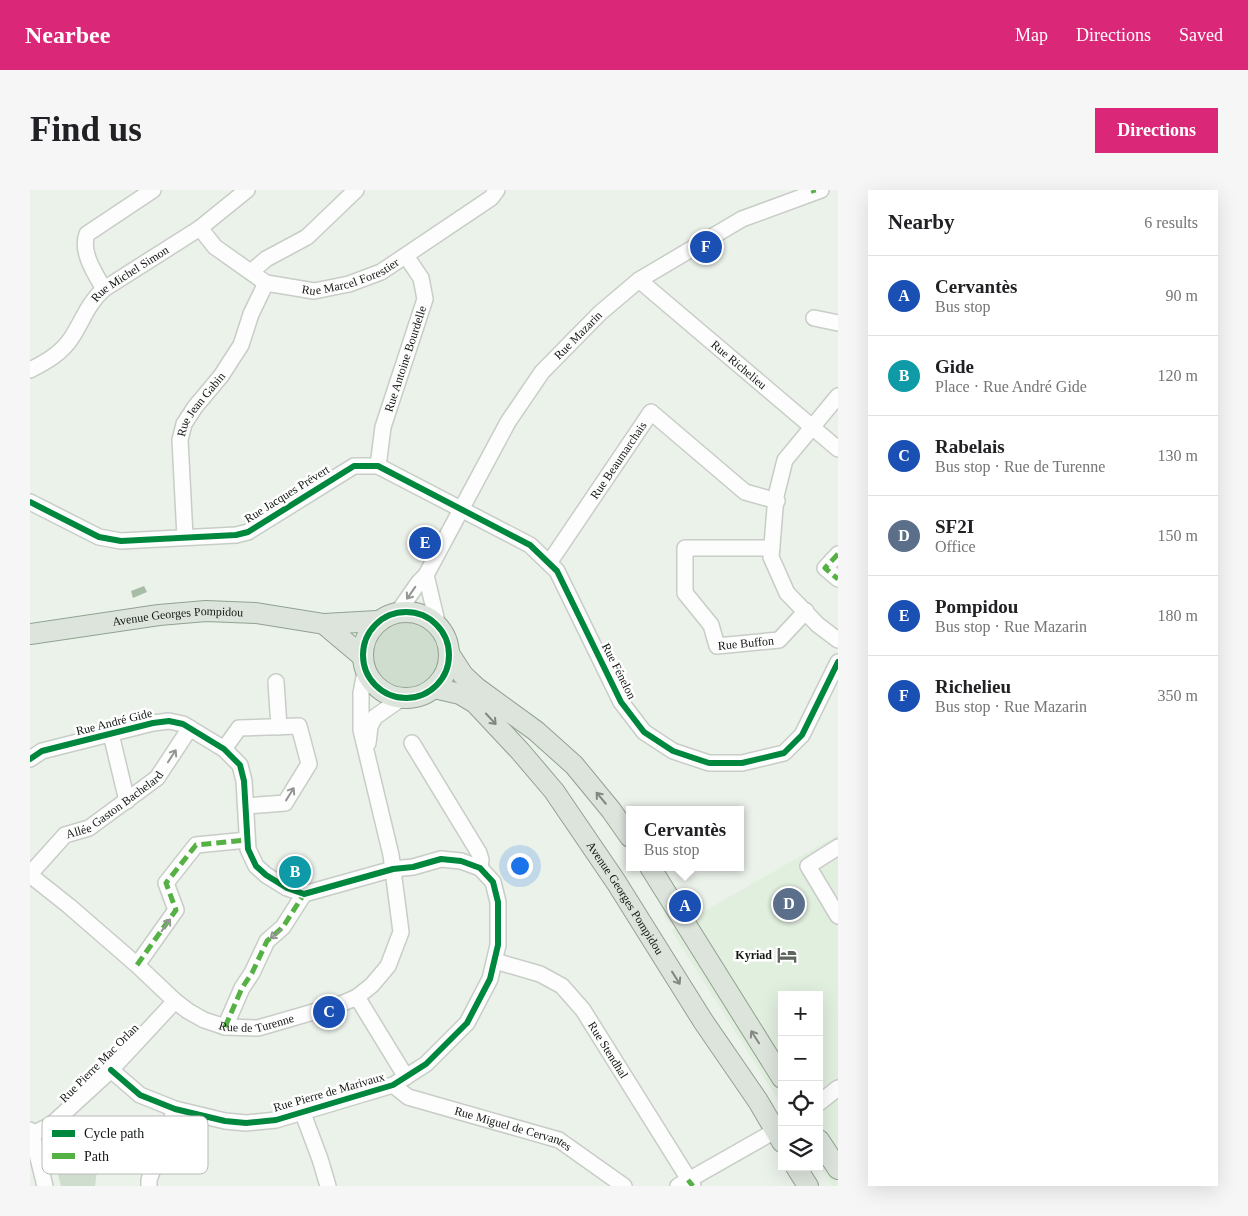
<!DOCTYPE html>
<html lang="en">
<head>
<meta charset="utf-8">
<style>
	body { margin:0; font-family:"Times New Roman",serif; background:#f6f6f6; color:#202124 }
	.controls { position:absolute; right:15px; bottom:15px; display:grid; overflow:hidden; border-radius:0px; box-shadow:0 5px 20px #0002 }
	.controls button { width:45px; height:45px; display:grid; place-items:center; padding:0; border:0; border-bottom:1px solid #e0e0e0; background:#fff; color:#202124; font:25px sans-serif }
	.you { position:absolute; left:489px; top:675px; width:18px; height:18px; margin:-12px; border:4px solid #fff; border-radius:50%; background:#1a73e8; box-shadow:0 0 0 8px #1a73e833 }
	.badge { display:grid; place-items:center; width:32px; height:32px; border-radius:50%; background:#db2777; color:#fff; font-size:16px; font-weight:700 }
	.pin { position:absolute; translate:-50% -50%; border:2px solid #fff; box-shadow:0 1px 5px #0006 }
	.popup { position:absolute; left:596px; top:616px; width:118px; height:65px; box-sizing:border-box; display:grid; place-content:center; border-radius:0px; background:#fff; filter:drop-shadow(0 1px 4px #0005); font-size:16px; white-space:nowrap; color:#757577 }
	.popup b { font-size:19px; color:#202124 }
	.popup::after { content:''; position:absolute; left:50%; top:100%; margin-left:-10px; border:10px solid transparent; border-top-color:#fff }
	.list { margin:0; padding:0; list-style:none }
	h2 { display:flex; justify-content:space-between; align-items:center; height:65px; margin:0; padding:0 20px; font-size:21px }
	h2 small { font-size:16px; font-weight:400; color:#757577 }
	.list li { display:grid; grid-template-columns:32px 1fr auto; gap:15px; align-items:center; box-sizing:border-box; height:80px; padding:0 20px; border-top:1px solid #e0e0e0 }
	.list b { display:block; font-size:19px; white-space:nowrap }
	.list p { margin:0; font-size:16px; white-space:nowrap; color:#757577 }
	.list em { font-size:16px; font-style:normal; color:#757577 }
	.icon { flex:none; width:28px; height:28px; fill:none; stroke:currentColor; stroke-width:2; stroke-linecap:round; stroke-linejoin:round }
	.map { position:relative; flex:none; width:808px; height:996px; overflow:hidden; border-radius:0px }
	header { display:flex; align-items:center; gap:30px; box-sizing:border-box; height:70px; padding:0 25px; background:#db2777; color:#fff }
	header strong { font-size:24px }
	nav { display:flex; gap:28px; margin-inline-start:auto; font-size:18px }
	.intro { display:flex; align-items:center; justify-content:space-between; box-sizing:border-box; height:120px; padding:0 30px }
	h1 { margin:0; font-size:35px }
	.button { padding:12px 22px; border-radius:0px; background:#db2777; color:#fff; font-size:18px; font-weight:700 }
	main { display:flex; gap:30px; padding:0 30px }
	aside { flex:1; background:#fff; border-radius:0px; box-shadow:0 5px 20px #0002 }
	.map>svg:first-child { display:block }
	.built { fill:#e1efdf }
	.green { fill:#ceddcd }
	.water { fill:#a8bda6 }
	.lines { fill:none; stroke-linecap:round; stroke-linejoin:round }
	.minor-casing { stroke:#c8cdc7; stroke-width:18 }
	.major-casing { stroke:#91a28f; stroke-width:22 }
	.minor { stroke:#fcfdfc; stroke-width:15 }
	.major { stroke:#dce4dc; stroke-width:20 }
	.quiet { stroke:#55b144; stroke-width:5; stroke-dasharray:10 5; stroke-linecap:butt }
	.cycleway-casing { stroke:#fff; stroke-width:9 }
	.cycleway { stroke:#00873e; stroke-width:6 }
	.oneway { stroke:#939693 }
	.oneway2 { stroke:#828881 }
	.labels { text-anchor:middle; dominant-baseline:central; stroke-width:5; stroke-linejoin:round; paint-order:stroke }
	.street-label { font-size:12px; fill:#131712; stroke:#fff }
	.poi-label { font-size:12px; font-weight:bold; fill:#131712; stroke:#fff; text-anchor:end }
	.key { fill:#fff; stroke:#b8b9b8; stroke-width:1 }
	.key-label { font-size:14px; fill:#131712 }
</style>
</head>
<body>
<header>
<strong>Nearbee</strong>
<nav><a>Map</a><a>Directions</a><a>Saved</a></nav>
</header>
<div class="intro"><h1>Find us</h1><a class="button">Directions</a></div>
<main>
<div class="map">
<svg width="808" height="996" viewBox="0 0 808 996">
	<rect width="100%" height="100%" fill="#ebf2ea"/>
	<path class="built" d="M808,645V996H802L789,976V805H752V916L641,740Z"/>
	<path class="green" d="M342 463a34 34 0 1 1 68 0a34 34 0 1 1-68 0Z
		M26,942L68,974L65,996H31L20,953L22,945Z"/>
	<path class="water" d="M114,396L117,402L103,408L101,401Z"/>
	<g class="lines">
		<defs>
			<g id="minor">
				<path id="s1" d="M170,38L185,57L236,93L284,101L319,94L351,82L461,8L467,0"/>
				<path d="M221,82L236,69L277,47L326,0"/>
				<path id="s2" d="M609,90L808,259"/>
				<path d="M74,99C66,85 50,62 57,44L123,0"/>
				<path d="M784,128L808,133"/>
				<path id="s3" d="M0,180C16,172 32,163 42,147C53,130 58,113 74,99L170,38L217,0"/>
				<path d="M808,206L755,270L746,306L741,367L757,403L788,435L808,450"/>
				<path id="s4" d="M348,276L353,237L395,109L391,88L376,66"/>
				<path d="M0,312L69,347L91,351L206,345L218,342L324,276H348L500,355L527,381L591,512L614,542L643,561L679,573H712L754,563L772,545L808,472"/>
				<path id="s5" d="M155,347L150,250L154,234L165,217L191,186L211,155L221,124L236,93"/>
				<path id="s6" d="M742,358H655V403L681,435L687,456L749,450L776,421"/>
				<path d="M808,364L795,378L808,389"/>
				<path id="s7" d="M519,373L621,222L715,302L747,311"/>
				<path d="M396,385L408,436"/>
				<path id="s8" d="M368,422L389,392L396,385L478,232L512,182L570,123L609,90L712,29L791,0"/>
				<path d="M246,492L249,537"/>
				<path d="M81,544L97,611"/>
				<path d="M338,553L340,536L345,527L372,508"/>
				<path d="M382,553L449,663L451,670L450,678"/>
				<path d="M194,559L209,538L269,536L279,574L255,613L216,616"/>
				<path d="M0,569L12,561L123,533L139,531L153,534L194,559L210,575L214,591L218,659L226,676L236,685L257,698L274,704L363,679L383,677L411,669L431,671L450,678L463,692L468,712V755L460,789L437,833L396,874L363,895L246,930L216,933L195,931L145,919L110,905L81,880"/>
				<path d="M808,657L778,676L808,726"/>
				<path id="s9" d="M0,684L35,645L59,638L127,588L160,538"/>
				<path id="s10" d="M0,685L39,716L107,775L145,811L158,821L174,830L195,837L228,838L311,814L327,807L342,795L358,776L371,742L361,665L331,540V503L335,482"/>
				<path id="s11" d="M465,771L510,784L532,796L553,820L663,996"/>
				<path d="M107,775L146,720L136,693L166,655L217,650"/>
				<path d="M327,807L376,887"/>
				<path d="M195,837L212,798L222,783L237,751L253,737L274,704"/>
				<path id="s12" d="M363,895L378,907L529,950L594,996"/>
				<path d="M789,913L808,898"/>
				<path d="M272,921L290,969L298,996"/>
				<path d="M0,940L2,944L15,996"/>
				<path d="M2,944L21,935L81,880L145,811"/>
				<path d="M119,996V990L145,919"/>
				<path d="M648,996L736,946L752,935"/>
			</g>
			<g id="major">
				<circle cx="376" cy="465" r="43"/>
				<path d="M294,434L332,466"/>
				<path id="s13" d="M0,444L129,425L176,421L226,423L294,434L347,431"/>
				<path d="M420,465L433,485L447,498L506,541L544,575L581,620L600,647"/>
				<path id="s14" d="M404,498L430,504L445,513L490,561L524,601L586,692L673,831L728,911L752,952"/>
				<path d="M620,677L752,888"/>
				<path d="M789,950L808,979"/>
				<path d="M766,977L778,996"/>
			</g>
		</defs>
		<use href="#minor" class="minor-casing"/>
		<use href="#major" class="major-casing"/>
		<use href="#minor" class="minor"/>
		<use href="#major" class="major"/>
		<path class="quiet" d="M783,0L784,3
			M808,364L795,378L808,389
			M107,775L146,720L136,693L166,655L217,650
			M195,837L212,798L222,783L237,751L253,737L274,704
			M658,990L663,996"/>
		<defs>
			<path id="cycleway" d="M0,312L69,347L91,351L206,345L218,342L324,276H348L500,355L527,381L591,512L614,542L643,561L679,573H712L754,563L772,545L808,472
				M333 465a43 43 0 1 1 86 0a43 43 0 1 1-86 0Z
				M0,569L12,561L123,533L139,531L153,534L194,559L210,575L214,591L218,659L226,676L236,685L257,698L274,704L363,679L383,677L411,669L431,671L450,678L463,692L468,712V755L460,789L437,833L396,874L363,895L246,930L216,933L195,931L145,919L110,905L81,880"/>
		</defs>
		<use href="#cycleway" class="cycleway-casing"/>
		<use href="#cycleway" class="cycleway"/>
	</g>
	<defs><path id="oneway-shaft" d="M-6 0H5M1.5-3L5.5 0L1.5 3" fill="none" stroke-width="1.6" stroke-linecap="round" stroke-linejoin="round" transform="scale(1.25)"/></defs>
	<g class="oneway">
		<use href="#oneway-shaft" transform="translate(381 403) rotate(125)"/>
		<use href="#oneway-shaft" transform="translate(142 566) rotate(-57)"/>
		<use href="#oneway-shaft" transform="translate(260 604) rotate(-58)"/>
		<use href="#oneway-shaft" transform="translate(136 735) rotate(-54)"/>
		<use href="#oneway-shaft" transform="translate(246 744) rotate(141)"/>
	</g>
	<g class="oneway2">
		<use href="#oneway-shaft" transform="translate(461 529) rotate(47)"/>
		<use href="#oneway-shaft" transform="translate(571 608) rotate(-130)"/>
		<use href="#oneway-shaft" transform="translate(646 788) rotate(58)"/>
		<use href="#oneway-shaft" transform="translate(725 847) rotate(-123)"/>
	</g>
	<defs>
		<symbol id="hotel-bare" viewBox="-9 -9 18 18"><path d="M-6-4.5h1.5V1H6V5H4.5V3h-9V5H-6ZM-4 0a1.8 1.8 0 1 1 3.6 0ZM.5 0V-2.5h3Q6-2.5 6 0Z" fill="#5f645e" stroke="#fff" stroke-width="2.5" paint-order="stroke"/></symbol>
	</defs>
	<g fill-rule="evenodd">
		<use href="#hotel-bare" x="743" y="751" width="28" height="28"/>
	</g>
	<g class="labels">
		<g class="street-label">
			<text stroke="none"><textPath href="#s1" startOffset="174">Rue Marcel Forestier</textPath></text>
			<text stroke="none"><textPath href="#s3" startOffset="142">Rue Michel Simon</textPath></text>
			<text stroke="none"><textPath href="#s8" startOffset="332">Rue Mazarin</textPath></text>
			<text stroke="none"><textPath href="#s4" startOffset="111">Rue Antoine Bourdelle</textPath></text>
			<text stroke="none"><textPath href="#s2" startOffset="131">Rue Richelieu</textPath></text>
			<text stroke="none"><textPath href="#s5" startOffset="139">Rue Jean Gabin</textPath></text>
			<text stroke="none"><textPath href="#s7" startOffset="124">Rue Beaumarchais</textPath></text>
			<text transform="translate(257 304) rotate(-32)">Rue Jacques Prévert</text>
			<text stroke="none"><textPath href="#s13" startOffset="149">Avenue Georges Pompidou</textPath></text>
			<text stroke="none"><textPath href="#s6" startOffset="224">Rue Buffon</textPath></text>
			<text transform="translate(589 481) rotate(63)">Rue Fénelon</text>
			<text transform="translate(84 532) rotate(-14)">Rue André Gide</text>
			<text stroke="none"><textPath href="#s9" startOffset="111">Allée Gaston Bachelard</textPath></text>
			<text stroke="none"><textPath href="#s14" startOffset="291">Avenue Georges Pompidou</textPath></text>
			<text stroke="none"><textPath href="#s10" startOffset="281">Rue de Turenne</textPath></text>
			<text stroke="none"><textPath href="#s11" startOffset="151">Rue Stendhal</textPath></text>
			<text transform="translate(69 873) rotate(-45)">Rue Pierre Mac Orlan</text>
			<text transform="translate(299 902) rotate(-16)">Rue Pierre de Marivaux</text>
			<text stroke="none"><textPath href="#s12" startOffset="129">Rue Miguel de Cervantes</textPath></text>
		</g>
		<g class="poi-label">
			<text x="742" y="765">Kyriad</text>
		</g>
	</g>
	<rect x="12" y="926" width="166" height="58" rx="8" class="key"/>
	<rect x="22" y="940" width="23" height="7" fill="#00873e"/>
	<rect x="22" y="963" width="23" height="6" fill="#55b144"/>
	<g class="key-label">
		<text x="54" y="948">Cycle path</text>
		<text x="54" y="971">Path</text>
	</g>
</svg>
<div class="controls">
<button>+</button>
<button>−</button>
<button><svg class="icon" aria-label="locate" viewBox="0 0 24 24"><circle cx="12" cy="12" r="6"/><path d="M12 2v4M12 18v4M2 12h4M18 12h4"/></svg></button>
<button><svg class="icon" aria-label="layers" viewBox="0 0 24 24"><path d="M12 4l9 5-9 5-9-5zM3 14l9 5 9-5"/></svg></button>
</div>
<div class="you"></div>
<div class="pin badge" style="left:655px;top:716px;background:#1a4fb4">A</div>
<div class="popup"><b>Cervantès</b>Bus stop</div>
<div class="pin badge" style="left:265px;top:682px;background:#0f9aa8">B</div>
<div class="pin badge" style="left:299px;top:822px;background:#1a4fb4">C</div>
<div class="pin badge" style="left:759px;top:714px;background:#5c6f8a">D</div>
<div class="pin badge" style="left:395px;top:353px;background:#1a4fb4">E</div>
<div class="pin badge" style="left:676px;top:57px;background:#1a4fb4">F</div>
</div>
<aside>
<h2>Nearby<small>6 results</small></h2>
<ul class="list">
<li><span class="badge" style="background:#1a4fb4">A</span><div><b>Cervantès</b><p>Bus stop</p></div><em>90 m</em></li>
<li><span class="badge" style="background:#0f9aa8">B</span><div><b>Gide</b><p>Place · Rue André Gide</p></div><em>120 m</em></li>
<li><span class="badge" style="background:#1a4fb4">C</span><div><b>Rabelais</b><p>Bus stop · Rue de Turenne</p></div><em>130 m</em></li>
<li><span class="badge" style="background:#5c6f8a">D</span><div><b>SF2I</b><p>Office</p></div><em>150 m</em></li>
<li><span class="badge" style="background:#1a4fb4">E</span><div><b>Pompidou</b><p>Bus stop · Rue Mazarin</p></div><em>180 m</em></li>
<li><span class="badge" style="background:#1a4fb4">F</span><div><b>Richelieu</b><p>Bus stop · Rue Mazarin</p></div><em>350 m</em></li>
</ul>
</aside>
</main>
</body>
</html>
